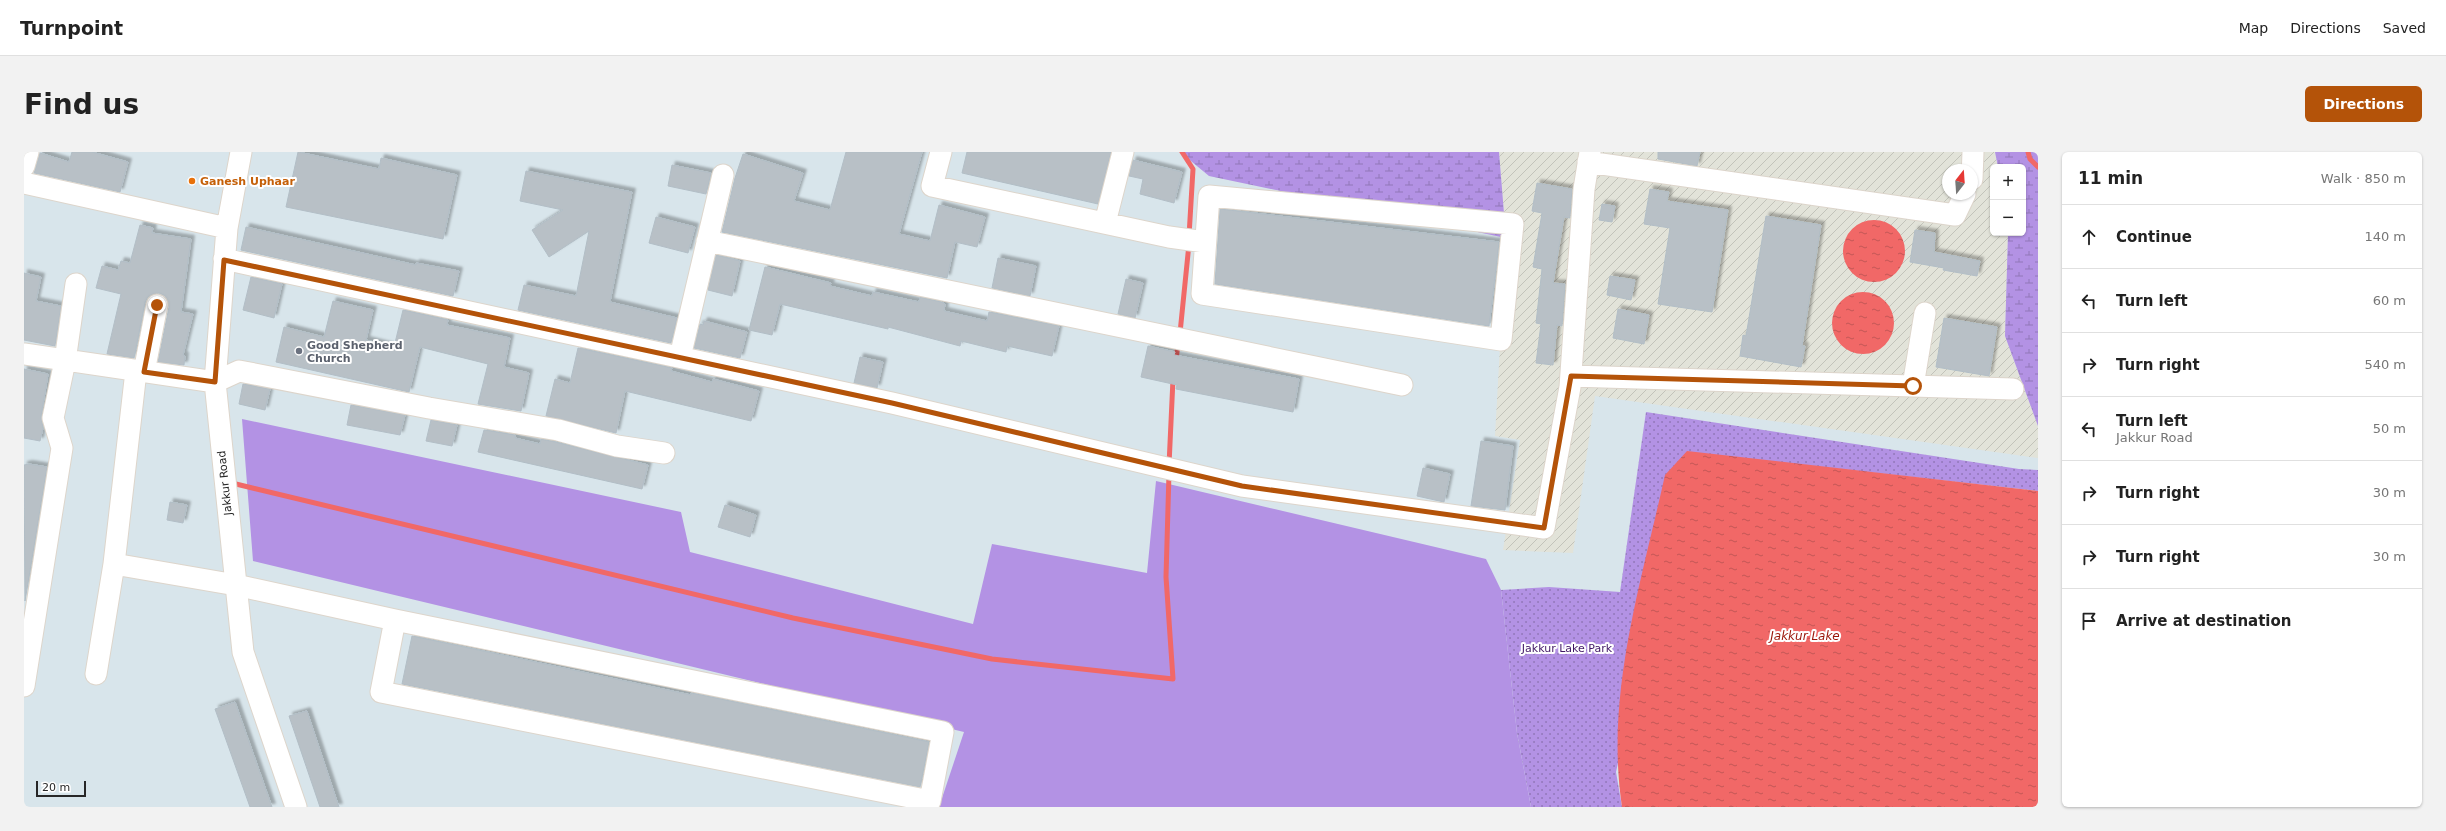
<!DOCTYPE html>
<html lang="en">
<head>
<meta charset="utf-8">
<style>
	body { margin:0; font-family:"DejaVu Sans",sans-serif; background:#f2f2f2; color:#222 }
	.controls { position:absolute; right:12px; top:12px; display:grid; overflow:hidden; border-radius:6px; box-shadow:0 1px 3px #0004 }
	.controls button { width:36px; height:36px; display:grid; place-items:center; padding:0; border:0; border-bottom:1px solid #e0e0e0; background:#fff; color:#222; font:20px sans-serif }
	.compass { position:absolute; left:1918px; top:12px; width:36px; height:36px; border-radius:50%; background:#fff; box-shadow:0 1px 3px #0004; rotate:17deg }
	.scale { position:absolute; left:12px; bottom:10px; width:50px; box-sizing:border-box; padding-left:4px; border:2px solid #272727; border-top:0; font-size:11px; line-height:14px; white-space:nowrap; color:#272727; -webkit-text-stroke:3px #fff; paint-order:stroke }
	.stop { position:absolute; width:12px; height:12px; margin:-9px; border:3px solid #b45309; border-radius:50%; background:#fff }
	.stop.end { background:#b45309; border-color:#fff; box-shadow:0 1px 4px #0008 }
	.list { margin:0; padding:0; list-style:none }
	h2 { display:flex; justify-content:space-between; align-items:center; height:52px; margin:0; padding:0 16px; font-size:17px }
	h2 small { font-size:13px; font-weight:400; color:#767676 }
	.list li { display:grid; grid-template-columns:26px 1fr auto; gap:12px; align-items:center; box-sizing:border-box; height:64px; padding:0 16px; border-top:1px solid #e0e0e0 }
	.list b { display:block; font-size:15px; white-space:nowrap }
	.list p { margin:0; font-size:13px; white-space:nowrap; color:#767676 }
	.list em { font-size:13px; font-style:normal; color:#767676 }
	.icon { flex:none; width:22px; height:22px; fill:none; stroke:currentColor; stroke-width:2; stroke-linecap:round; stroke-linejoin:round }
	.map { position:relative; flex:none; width:2014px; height:655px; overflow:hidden; border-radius:6px }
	header { display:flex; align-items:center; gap:24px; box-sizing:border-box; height:56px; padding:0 20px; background:#fff; border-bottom:1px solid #e0e0e0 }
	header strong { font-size:19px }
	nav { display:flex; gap:22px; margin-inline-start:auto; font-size:14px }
	.intro { display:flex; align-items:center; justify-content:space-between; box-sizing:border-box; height:96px; padding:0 24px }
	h1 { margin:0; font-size:28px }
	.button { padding:10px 18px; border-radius:6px; background:#b45309; color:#fff; font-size:14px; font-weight:700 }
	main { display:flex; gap:24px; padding:0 24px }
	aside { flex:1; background:#fff; border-radius:6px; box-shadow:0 1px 3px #0004 }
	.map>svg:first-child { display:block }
	.industrial { fill:url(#industrial-furrows); fill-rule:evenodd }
	.grass { fill:#b392e4 }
	.wetland { fill:url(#wetland-marsh) }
	.park { fill:url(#park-dots) }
	.water { fill:url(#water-ripples) }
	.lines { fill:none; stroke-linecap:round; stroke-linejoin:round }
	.stream { stroke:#f16867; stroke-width:5 }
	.building { fill:#b8c0c6; stroke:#b2bec6; filter:url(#shadow) }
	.minor-casing { stroke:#ddd5cb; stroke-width:23 }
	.minor { stroke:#fff; stroke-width:21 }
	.route { stroke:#b45309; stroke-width:5 }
	.food-dot { fill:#e8710a; stroke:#fff; stroke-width:1.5 }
	.worship-dot { fill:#6b7280; stroke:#fff; stroke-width:1.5 }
	.labels { text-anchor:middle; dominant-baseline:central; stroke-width:4; stroke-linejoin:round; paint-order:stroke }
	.food-label { font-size:11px; font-weight:bold; fill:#c56008; stroke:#fff; text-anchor:start }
	.worship-label { font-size:11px; font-weight:bold; fill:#5b616d; stroke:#fff; text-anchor:start }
	.street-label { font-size:11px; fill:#272727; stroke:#fff }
	.park-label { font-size:11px; fill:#411765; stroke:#fff }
	.water-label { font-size:12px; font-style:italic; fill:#9a1609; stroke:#fff }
</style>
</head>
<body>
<header>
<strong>Turnpoint</strong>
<nav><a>Map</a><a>Directions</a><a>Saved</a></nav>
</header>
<div class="intro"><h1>Find us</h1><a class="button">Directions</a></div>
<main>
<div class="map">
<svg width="2014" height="655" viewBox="0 0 2014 655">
	<defs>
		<pattern id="industrial-furrows" width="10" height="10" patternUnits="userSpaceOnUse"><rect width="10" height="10" fill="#e2e3d9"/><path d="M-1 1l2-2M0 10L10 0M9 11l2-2" fill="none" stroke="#c2c3ba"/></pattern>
		<pattern id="wetland-marsh" width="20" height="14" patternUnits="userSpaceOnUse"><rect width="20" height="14" fill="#b392e4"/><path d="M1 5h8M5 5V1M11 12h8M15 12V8" fill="none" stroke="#9277b9"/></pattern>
		<pattern id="park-dots" width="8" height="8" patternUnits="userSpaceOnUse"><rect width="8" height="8" fill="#b392e4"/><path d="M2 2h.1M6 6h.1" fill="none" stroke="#9277b9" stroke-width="1.8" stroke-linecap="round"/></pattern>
		<pattern id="water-ripples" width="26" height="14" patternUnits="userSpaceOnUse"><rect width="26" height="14" fill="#f16867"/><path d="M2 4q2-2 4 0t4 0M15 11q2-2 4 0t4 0" fill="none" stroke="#c35655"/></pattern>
		<filter id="shadow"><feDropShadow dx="3.5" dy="-3.5" stdDeviation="1" flood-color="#0004"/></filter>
	</defs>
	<rect width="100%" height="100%" fill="#d8e5eb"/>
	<path class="industrial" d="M1475,0H1971L1974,15H1969V81H1984L1981,184L2014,274V306L1571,244L1549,401L1479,398L1496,288L1471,284L1482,86ZM1924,18H1948V42H1924Z"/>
	<path class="grass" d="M218,267L657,360L666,400L949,472L968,392L1123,421L1132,329L1462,407L1477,438L1493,581L1507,655H915L940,580L229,409Z"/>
	<path class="wetland" d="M1156,0H1475L1482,86L1185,24Z
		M1971,0H2014V274L1981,184L1984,81H1999V15H1974Z"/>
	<path class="park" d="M1622,260L1995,317L2014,318V339L1663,300L1592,620L1598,655H1507L1493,581L1477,438L1525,435L1596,440Z"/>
	<path class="water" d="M1819 99a31 31 0 1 1 62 0a31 31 0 1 1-62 0Z
		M1808 171a31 31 0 1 1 62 0a31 31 0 1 1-62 0Z
		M1663,299L2014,339V655H1598C1581,543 1617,432 1641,323Z"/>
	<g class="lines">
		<path class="stream" d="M1158,0L1169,17L1165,84
			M2004,0L2006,7L2014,15
			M1156,181L1165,92
			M1152,209L1154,191
			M1145,313L1149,227
			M212,332L769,466L968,507L1149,527L1142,425L1145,321"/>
	</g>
	<path class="building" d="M48,0H68L104,10L96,40L10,21L16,1L45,10Z
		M274,0L355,17L357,6L433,23L419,87L262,55Z
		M822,0H898L875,82L906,89L915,53L961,65L953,95L931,90L923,126L698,80L711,26L719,2L779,21L770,49L806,58Z
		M943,0H1087L1074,52L938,21Z
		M1634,0H1676L1673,14L1634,7Z
		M1109,8L1158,20L1150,51L1116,42L1119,27L1105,24Z
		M648,13L687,21L682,42L644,34Z
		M502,19L608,40L586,150L653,166L647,191L494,158L500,133L552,144L565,79L525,105L508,78L539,58L496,49Z
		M1513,31L1548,37L1546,66L1540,65L1529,131L1541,132L1538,174L1533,173L1529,213L1512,211L1517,172L1512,171L1518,117L1509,115L1518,61L1508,59Z
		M1626,37L1645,40L1643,49L1704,58L1688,160L1634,152L1646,76L1620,72Z
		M1578,52L1591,54L1588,70L1575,68Z
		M1196,57L1475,90L1465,174L1191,132Z
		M1742,64L1797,73L1778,194H1781L1777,215L1716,204L1719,183L1722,184Z
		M632,65L671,75L664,101L625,91Z
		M116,73L129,76L128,81L167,87L157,160L169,162L159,203L161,204L160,213L134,210L145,155L141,144L135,141L124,145L121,150L110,206L83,202L97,142L72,136L78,114L94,118L97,109L106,111Z
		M222,75L392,113V111L435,119L429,144L217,98Z
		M1891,78L1911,81L1910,100L1956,109L1953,124L1919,118L1920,116L1886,110Z
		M692,103L716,109L708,144L684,138Z
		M974,106L1012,114L1006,144L968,136Z
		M741,115L807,131L806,134L848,144L849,140L895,150L896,145L917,150L921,152L920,159L963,169L965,160L1035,174L1028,204L983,194L982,200L937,189L936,194L864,175V177L756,152L748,183L725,178Z
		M0,121L17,125L12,149L37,154L31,194L0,188Z
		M1586,124L1611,128L1607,148L1583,143Z
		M227,125L258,132L250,166L219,158Z
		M1102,127L1119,131L1111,166L1094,162Z
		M309,149L349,158L342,188L370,195L379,158L424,168L423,173L486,186L480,215L505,221L497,259L454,252L464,212L396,195L385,240L252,210L260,175L300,185Z
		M1594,157L1625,163L1620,192L1589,186Z
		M1920,166L1973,175L1965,224L1912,215Z
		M680,169L723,180L716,206L670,196L676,172L679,173Z
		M1124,194L1151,200L1150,203L1275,227L1269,260L1152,237L1153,233L1117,225Z
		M554,196L648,216L647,219L688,230L689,227L735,239L727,269L601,239L592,281L522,264L531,227L546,231Z
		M836,205L859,210L853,236L830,231Z
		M0,217L24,222L17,264L19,276L16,289L0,286Z
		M219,232L246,237L241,258L215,252Z
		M327,253L381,263L376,283L323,273Z
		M407,268L433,273L428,294L402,289Z
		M460,278L491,283V286L516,292L517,287L531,290L624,313L618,337L454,300Z
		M1457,289L1489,294L1481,358L1447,354Z
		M5,312L23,315L1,449L0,313Z
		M1399,316L1426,322L1420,350L1393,344Z
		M146,350L163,353L159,371L143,368Z
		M701,353L732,363L726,385L694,375Z
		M388,484L667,543V541L905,590L896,635L378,532Z
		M211,550L248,655H226L191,557Z
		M283,559L315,655H296L265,564Z"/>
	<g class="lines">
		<defs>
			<path id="minor" d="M217,0L203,76L191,230L219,500L272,655
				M917,0L908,34L1145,85L1181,90
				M1564,10L1931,63L1941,42
				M0,14L4,0
				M1948,27L1949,0
				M0,31L203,76
				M1185,44L1489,72L1477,188L1178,142Z
				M1081,71L1099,0
				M683,89L1378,233
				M200,107L868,251L1218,334L1520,376L1546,235L1560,37L1566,0
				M0,202L191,230L215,219L405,256L534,278L593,294L640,301
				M656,205L699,23
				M120,220L133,153
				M1547,224L1989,237
				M1889,234L1901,161
				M90,412L212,433L371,468L919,580L906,649L357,540L371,468
				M72,522L90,412L112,219
				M0,534L38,296L29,266L41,209L52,132"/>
		</defs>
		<use href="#minor" class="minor-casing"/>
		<use href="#minor" class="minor"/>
	</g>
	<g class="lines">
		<path class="route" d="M133,153L120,220L191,230L200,108L868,251L1218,334L1520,376L1547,224L1889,234"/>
	</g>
	<circle class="food-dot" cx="168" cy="29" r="4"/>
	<circle class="worship-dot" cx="275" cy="199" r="4"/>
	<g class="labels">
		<g class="food-label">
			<text x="176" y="29">Ganesh Uphaar</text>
		</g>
		<g class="worship-label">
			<text x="283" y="193">Good Shepherd<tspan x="283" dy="13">Church</tspan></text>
		</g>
		<g class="street-label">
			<text transform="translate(201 331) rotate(-96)">Jakkur Road</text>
		</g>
		<g class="park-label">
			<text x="1543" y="496">Jakkur Lake Park</text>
		</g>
		<g class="water-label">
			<text x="1781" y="484">Jakkur Lake</text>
		</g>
	</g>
</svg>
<div class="controls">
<button>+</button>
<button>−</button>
</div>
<svg class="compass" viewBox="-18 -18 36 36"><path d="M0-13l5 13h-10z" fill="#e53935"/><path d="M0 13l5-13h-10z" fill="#767676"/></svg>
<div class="scale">20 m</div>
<div class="stop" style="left:1889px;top:234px"></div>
<div class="stop end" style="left:133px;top:153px"></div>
</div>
<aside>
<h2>11 min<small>Walk · 850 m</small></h2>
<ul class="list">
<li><svg class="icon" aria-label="ahead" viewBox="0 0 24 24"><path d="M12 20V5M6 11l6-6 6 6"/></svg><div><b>Continue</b></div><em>140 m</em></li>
<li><svg class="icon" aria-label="left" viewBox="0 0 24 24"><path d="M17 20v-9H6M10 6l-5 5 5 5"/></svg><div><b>Turn left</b></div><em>60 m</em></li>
<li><svg class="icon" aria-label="right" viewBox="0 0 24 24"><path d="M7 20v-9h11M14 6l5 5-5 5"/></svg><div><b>Turn right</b></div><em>540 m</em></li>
<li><svg class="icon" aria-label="left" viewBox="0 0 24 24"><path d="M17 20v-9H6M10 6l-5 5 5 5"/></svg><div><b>Turn left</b><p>Jakkur Road</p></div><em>50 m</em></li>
<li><svg class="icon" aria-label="right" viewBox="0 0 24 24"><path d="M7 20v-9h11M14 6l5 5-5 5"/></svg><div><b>Turn right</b></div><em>30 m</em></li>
<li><svg class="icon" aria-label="right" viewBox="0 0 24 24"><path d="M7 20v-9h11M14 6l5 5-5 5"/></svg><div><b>Turn right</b></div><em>30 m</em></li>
<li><svg class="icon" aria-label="arrive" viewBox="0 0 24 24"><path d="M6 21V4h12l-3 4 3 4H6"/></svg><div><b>Arrive at destination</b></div></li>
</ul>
</aside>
</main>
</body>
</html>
